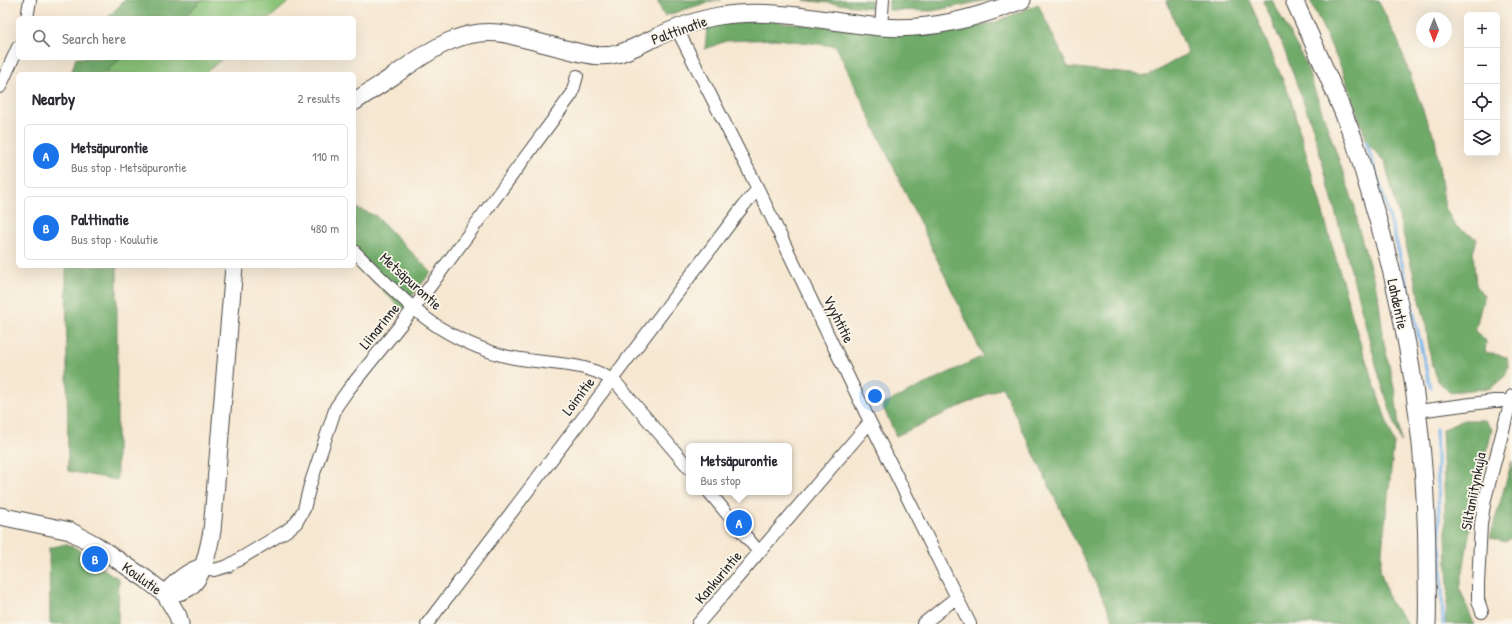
<!DOCTYPE html>
<html lang="en">
<head>
<meta charset="utf-8">
<style>
	body { margin:0; font-family:"Patrick Hand",sans-serif; background:#f7f7f7; color:#2b2b33 }
	.controls { position:absolute; right:12px; top:12px; display:grid; overflow:hidden; border-radius:6px; box-shadow:0 4px 16px #0002 }
	.controls button { width:36px; height:36px; display:grid; place-items:center; padding:0; border:0; border-bottom:1px solid #e1e1e2; background:#fff; color:#2b2b33; font:20px sans-serif }
	.compass { position:absolute; left:1416px; top:12px; width:36px; height:36px; border-radius:50%; background:#fff; box-shadow:0 4px 16px #0002; rotate:180deg }
	.you { position:absolute; left:875px; top:396px; width:14px; height:14px; margin:-10px; border:3px solid #fff; border-radius:50%; background:#1a73e8; box-shadow:0 0 0 6px #1a73e833 }
	.badge { display:grid; place-items:center; width:26px; height:26px; border-radius:50%; background:#1a73e8; color:#fff; font-size:13px; font-weight:700 }
	.pin { position:absolute; translate:-50% -50%; border:2px solid #fff; box-shadow:0 1px 4px #0006 }
	.popup { position:absolute; left:686px; top:443px; width:106px; height:52px; box-sizing:border-box; display:grid; place-content:center; border-radius:6px; background:#fff; filter:drop-shadow(0 1px 3px #0005); font-size:13px; white-space:nowrap; color:#7c7c81 }
	.popup b { font-size:15px; color:#2b2b33 }
	.popup::after { content:''; position:absolute; left:50%; top:100%; margin-left:-8px; border:8px solid transparent; border-top-color:#fff }
	.list { margin:0; padding:0; list-style:none }
	h2 { display:flex; justify-content:space-between; align-items:center; height:52px; margin:0; padding:0 16px; font-size:17px }
	h2 small { font-size:13px; font-weight:400; color:#7c7c81 }
	.list li { display:grid; grid-template-columns:26px 1fr auto; gap:12px; align-items:center; box-sizing:border-box; height:64px; margin:0 8px 8px; padding:0 8px; border:1px solid #e1e1e2; border-radius:6px }
	.list b { display:block; font-size:15px; white-space:nowrap }
	.list p { margin:0; font-size:13px; white-space:nowrap; color:#7c7c81 }
	.list em { font-size:13px; font-style:normal; color:#7c7c81 }
	.icon { flex:none; width:22px; height:22px; fill:none; stroke:currentColor; stroke-width:2; stroke-linecap:round; stroke-linejoin:round }
	.map { position:relative; flex:none; width:1512px; height:624px; overflow:hidden }
	.search { position:absolute; background:#fff; box-shadow:0 4px 16px #0002; left:16px; top:16px; width:340px; height:44px; display:flex; align-items:center; gap:10px; box-sizing:border-box; padding:0 14px; border-radius:6px; color:#7c7c81; font-size:15px }
	.panel { position:absolute; background:#fff; box-shadow:0 4px 16px #0002; left:16px; top:72px; width:340px; height:196px; border-radius:6px }
	.map>svg:first-child { display:block }
	.green { fill:#8ac479; stroke:#5a7852 }
	.forest { fill:#6faa69; stroke:#4d6a4a }
	.lines { fill:none; stroke-linecap:round; stroke-linejoin:round }
	.stream { stroke:#79b5eb; stroke-width:3.5 }
	.street-casing { stroke:#494744; stroke-width:14 }
	.secondary-casing { stroke:#494744; stroke-width:19 }
	.street { stroke:#fff; stroke-width:12 }
	.secondary { stroke:#fff; stroke-width:17 }
	.labels { text-anchor:middle; dominant-baseline:central; stroke-width:3.5; stroke-linejoin:round; paint-order:stroke }
	.street-label { font-size:15px; fill:#2b2b2b; stroke:#fbf7ec }
</style>
</head>
<body>
<div class="map">
<svg width="1512" height="624" viewBox="0 0 1512 624">
	<rect width="100%" height="100%" fill="#fbf7ec"/>
	<filter id="ink" filterUnits="userSpaceOnUse"><feTurbulence type="fractalNoise" baseFrequency=".025" numOctaves="2"/><feDisplacementMap in="SourceGraphic" scale="8" xChannelSelector="R" yChannelSelector="G"/><feConvolveMatrix kernelMatrix="1 2 1 2 8 2 1 2 1" color-interpolation-filters="sRGB"/></filter>
	<filter id="wash" filterUnits="userSpaceOnUse"><feTurbulence type="fractalNoise" baseFrequency=".012" numOctaves="4" result="noise"/><feDisplacementMap in="SourceGraphic" scale="16" xChannelSelector="R" yChannelSelector="G"/><feGaussianBlur stdDeviation="0.9" result="paint"/><feColorMatrix in="noise" values="0 0 0 0 0 0 0 0 0 0 0 0 0 0 0 0 0 1.4 0 .05"/><feComposite in="paint" operator="in"/></filter>
	<g filter="url(#wash)">
		<rect width="100%" height="100%" fill="#f6e7d1"/>
		<path class="green" d="M201,0H291L270,18H185Z
			M121,58H223L204,74H105Z"/>
		<path class="forest" d="M125,0H201L185,18H107Z
			M657,0H722L712,1L664,16Z
			M804,0H872L871,8Z
			M889,0H988L932,11L889,10Z
			M1166,0H1249L1290,97L1358,336L1394,443L1380,569L1389,600L1408,624H1115L1002,387L896,436L882,405L983,356L836,46L776,39L726,41L705,49L707,27L739,18L905,34L955,31L994,23L1038,4L1068,67L1148,76L1188,53Z
			M1263,0H1272L1305,62L1355,207L1358,227L1378,294L1384,343L1395,392L1401,442L1380,379L1313,128L1284,49Z
			M1310,0H1378L1398,41L1425,116L1435,138L1445,208L1455,226L1477,239L1473,253L1476,285L1484,296L1475,331L1486,341L1485,352L1507,357L1508,366L1505,376L1491,388L1449,392L1438,381L1431,360L1425,320L1385,162L1368,144L1343,72Z
			M76,58H121L105,74H71Z
			M354,207L376,216L431,272L402,309L354,262Z
			M66,266H117V480L68,471Z
			M1464,420H1485L1492,429L1471,523L1460,589L1474,624H1445L1448,591L1442,430Z
			M1512,461V537L1506,542L1490,538Z
			M66,544L78,549L93,562L119,579L118,624H50L49,548Z"/>
		<g class="lines">
			<path class="stream" d="M1366,142C1394,222 1412,304 1430,387
				M1436,430L1443,624"/>
		</g>
	</g>
	<g filter="url(#ink)">
		<g class="lines">
			<defs>
				<path id="street" d="M27,18L30,0
					M881,27L883,0
					M677,29L758,189L870,422L970,624
					M0,87L18,47
					M354,251C376,273 398,296 423,316C445,333 474,347 501,355C538,366 589,358 618,385L689,468
					M1418,411L1494,401H1511
					M709,492L759,552
					M202,567L214,570L228,566L286,531L296,523L304,509L310,485L336,407L348,390L414,308L572,94L577,76
					M1482,612L1478,600V584L1481,524L1485,499L1512,396
					M427,624L744,205L758,189
					M698,624L870,422
					M923,624L957,597"/>
				<path id="secondary" d="M1294,0C1315,46 1336,92 1354,140C1360,157 1364,175 1370,193C1407,313 1427,439 1427,566C1427,585 1428,605 1427,624
					M354,102C367,93 380,85 392,77C428,52 460,26 506,34L581,53C593,56 605,57 617,54C628,51 639,45 650,40C671,30 695,20 719,16C774,7 826,22 881,27C930,31 977,18 1022,0
					M0,516L70,531L94,544L146,579L165,594L178,616L180,624
					M165,594C171,593 178,593 184,590C203,583 208,550 212,531L234,266
					M165,594C176,582 186,572 202,567"/>
			</defs>
			<use href="#street" class="street-casing"/>
			<use href="#secondary" class="secondary-casing"/>
			<use href="#street" class="street"/>
			<use href="#secondary" class="secondary"/>
		</g>
	</g>
	<g class="labels">
		<g class="street-label">
			<text transform="translate(679 30) rotate(-20)">Palttinatie</text>
			<text transform="translate(411 281) rotate(42)">Metsäpurontie</text>
			<text transform="translate(1398 304) rotate(78)">Lahdentie</text>
			<text transform="translate(839 319) rotate(64)">Vyyhtitie</text>
			<text transform="translate(379 326) rotate(-51)">Liinarinne</text>
			<text transform="translate(578 396) rotate(-53)">Loimitie</text>
			<text transform="translate(1473 491) rotate(-79)">Siltaniitynkuja</text>
			<text transform="translate(718 577) rotate(-50)">Kankurintie</text>
			<text transform="translate(142 578) rotate(36)">Koulutie</text>
		</g>
	</g>
</svg>
<div class="controls">
<button>+</button>
<button>−</button>
<button><svg class="icon" aria-label="locate" viewBox="0 0 24 24"><circle cx="12" cy="12" r="6"/><path d="M12 2v4M12 18v4M2 12h4M18 12h4"/></svg></button>
<button><svg class="icon" aria-label="layers" viewBox="0 0 24 24"><path d="M12 4l9 5-9 5-9-5zM3 14l9 5 9-5"/></svg></button>
</div>
<svg class="compass" viewBox="-18 -18 36 36"><path d="M0-13l5 13h-10z" fill="#e53935"/><path d="M0 13l5-13h-10z" fill="#7c7c81"/></svg>
<div class="you"></div>
<div class="pin badge" style="left:739px;top:523px">A</div>
<div class="popup"><b>Metsäpurontie</b>Bus stop</div>
<div class="pin badge" style="left:95px;top:559px">B</div>
<div class="search"><svg class="icon" aria-label="search" viewBox="0 0 24 24"><circle cx="10" cy="10" r="6"/><path d="M15 15l6 6"/></svg>Search here</div>
<section class="panel">
<h2>Nearby<small>2 results</small></h2>
<ul class="list">
<li><span class="badge">A</span><div><b>Metsäpurontie</b><p>Bus stop · Metsäpurontie</p></div><em>110 m</em></li>
<li><span class="badge">B</span><div><b>Palttinatie</b><p>Bus stop · Koulutie</p></div><em>480 m</em></li>
</ul>
</section>
</div>
</body>
</html>
